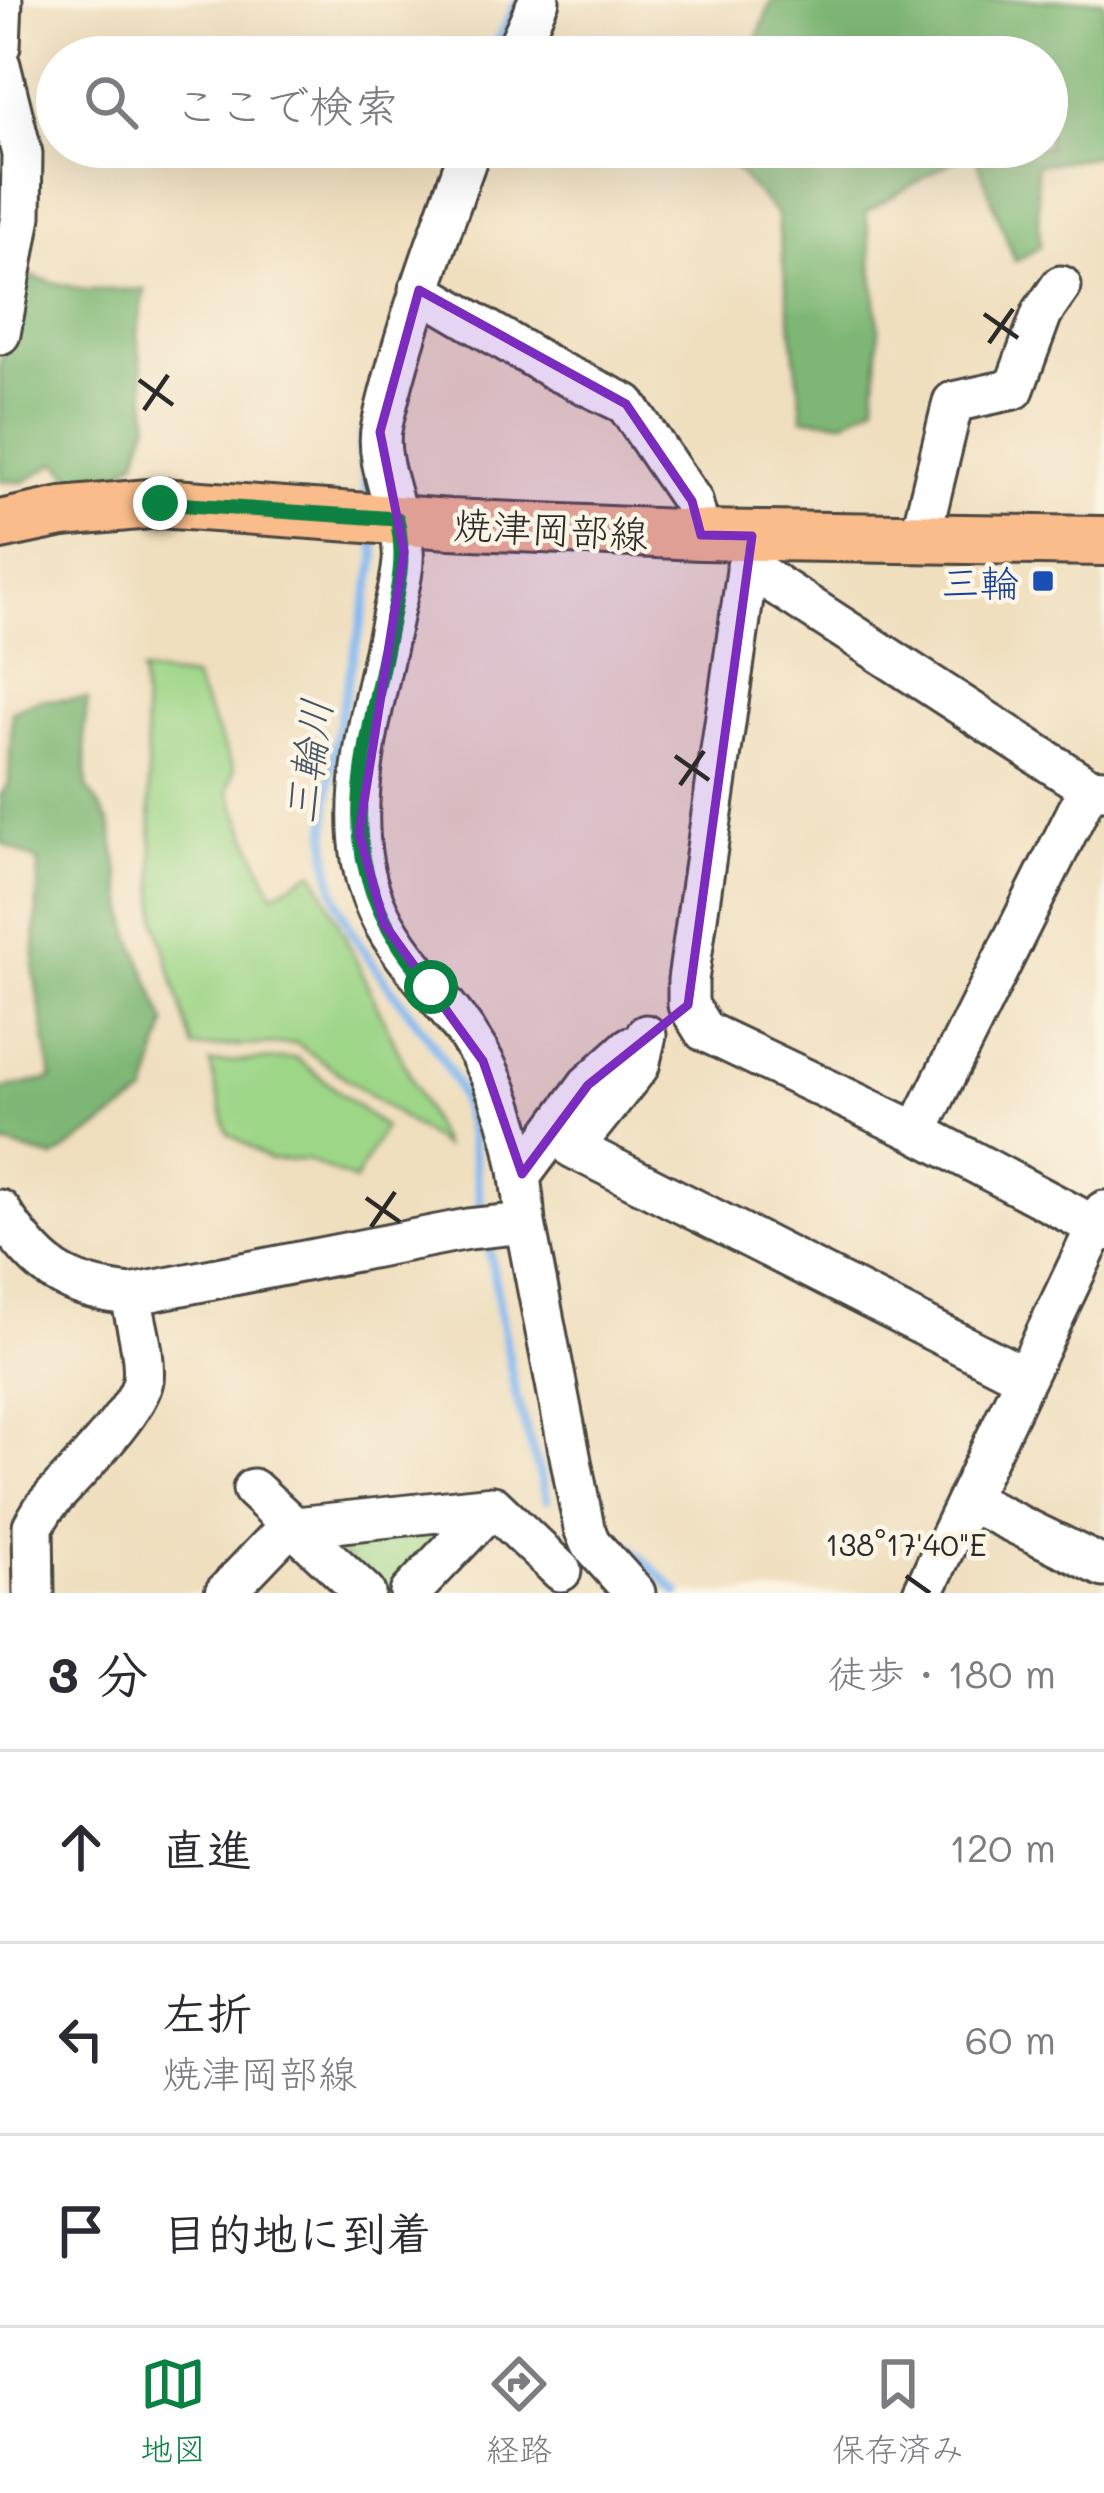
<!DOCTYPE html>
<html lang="ja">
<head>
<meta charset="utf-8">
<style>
	body { margin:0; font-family:Mali,"Klee One",sans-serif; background:#f2f2f3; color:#2b2b33 }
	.stop { position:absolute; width:36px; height:36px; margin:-27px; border:9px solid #0b8043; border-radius:50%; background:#fff }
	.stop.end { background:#0b8043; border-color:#fff; box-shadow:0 3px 12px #0008 }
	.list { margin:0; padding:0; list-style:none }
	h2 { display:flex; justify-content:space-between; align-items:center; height:156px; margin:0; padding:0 48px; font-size:51px }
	h2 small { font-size:39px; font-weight:400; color:#7c7c81 }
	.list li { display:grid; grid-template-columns:78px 1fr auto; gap:36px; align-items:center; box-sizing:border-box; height:192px; padding:0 48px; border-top:3px solid #e1e1e2 }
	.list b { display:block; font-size:45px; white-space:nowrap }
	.list p { margin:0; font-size:39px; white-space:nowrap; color:#7c7c81 }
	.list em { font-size:39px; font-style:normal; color:#7c7c81 }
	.icon { flex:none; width:66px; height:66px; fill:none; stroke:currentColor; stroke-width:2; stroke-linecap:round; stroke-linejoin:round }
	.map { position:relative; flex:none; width:1104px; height:1593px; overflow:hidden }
	.search { position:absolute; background:#fff; box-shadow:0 12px 48px #0002; left:36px; right:36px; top:36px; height:132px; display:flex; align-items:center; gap:30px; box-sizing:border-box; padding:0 42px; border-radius:66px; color:#7c7c81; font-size:45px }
	.sheet { height:732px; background:#fff }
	nav { display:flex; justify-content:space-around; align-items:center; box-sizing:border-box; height:168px; border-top:3px solid #e1e1e2; background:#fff; font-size:33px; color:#7c7c81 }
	nav a { display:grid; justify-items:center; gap:6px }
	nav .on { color:#0b8043 }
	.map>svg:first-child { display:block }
	.green { fill:#9ed688; stroke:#64805a; stroke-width:3 }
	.forest { fill:#7eb774; stroke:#547150; stroke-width:3 }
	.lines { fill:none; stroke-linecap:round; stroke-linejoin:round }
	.stream { stroke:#81b7f0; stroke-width:9 }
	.minor-casing { stroke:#494641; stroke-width:45 }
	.major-casing { stroke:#494641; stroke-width:54 }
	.minor { stroke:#fff; stroke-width:39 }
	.major { stroke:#f9bc8a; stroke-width:48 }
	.route { stroke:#0b8043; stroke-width:15 }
	.marked { fill:#7b2cbf; fill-opacity:0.2; stroke:#7b2cbf; stroke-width:9; stroke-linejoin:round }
	.ticks { fill:none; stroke:#2b2b2b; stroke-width:4.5 }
	.transit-dot { fill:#1a4fb4; stroke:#fcf5e5; stroke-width:4.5 }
	.labels { text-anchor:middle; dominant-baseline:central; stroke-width:9; stroke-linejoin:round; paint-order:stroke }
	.street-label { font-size:39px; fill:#2b2b2b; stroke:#fcf5e5 }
	.transit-label { font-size:39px; fill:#164399; stroke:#fcf5e5; text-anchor:end }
	.water-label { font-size:42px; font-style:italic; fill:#455566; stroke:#fcf5e5 }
	.ticks-label { font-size:30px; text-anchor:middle; fill:#2b2b2b; stroke:#fcf5e5; stroke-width:9; stroke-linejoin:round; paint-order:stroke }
</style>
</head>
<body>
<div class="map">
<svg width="1104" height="1593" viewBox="0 0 1104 1593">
	<rect width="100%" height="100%" fill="#fcf5e5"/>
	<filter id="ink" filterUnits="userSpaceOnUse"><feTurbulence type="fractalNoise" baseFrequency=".00833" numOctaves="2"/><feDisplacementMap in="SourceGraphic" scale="24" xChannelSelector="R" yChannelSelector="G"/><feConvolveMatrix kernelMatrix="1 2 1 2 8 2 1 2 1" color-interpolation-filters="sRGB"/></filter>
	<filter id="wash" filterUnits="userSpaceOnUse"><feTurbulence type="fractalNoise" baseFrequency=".004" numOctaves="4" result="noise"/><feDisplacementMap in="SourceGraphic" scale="48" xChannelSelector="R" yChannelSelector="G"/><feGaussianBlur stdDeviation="2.7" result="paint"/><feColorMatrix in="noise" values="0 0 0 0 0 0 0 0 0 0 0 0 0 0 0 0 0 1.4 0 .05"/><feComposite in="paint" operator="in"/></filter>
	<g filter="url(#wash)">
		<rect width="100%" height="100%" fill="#f0dfbf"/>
		<path class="green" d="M142,672L193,678L234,769L228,790L273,894L314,871L443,1146L296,1043L193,1048L157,922Z
			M296,1058L384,1127L355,1181L307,1160H270L227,1132L210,1063Z
			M463,1516L390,1593H381L321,1533Z"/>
		<path class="forest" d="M772,0H1104V155L1036,165L1040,247L1015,261L973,149L866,212L879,328L875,404L844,421L803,418L777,215L715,147H1047V57H750Z
			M28,276L85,290H145L137,334L149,421L136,460L89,495L57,462L24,482L0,481V363Z
			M88,699L84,729L87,787L110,823L130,933L166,1024L146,1095L54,1158L0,1143V1089L52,1079L34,972L39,862L0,842V796L9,784L12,711L39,700Z"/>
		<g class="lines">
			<path class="stream" d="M490,57L518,0
				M363,433L360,447L369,505
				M373,533L376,557C358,647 309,804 334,889C356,963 422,1014 455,1082C473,1121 475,1174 483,1216
				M487,1238L515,1392L547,1499
				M629,1546L678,1593"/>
		</g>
	</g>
	<g filter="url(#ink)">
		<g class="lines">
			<defs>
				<path id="minor" d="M0,46L2,0
					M513,57L539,0
					M0,65L22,154L21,216L0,334
					M471,147C438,238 404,330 382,425C373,460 401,513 403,550C405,572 395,600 391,622C374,709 339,814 373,900C393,952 436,989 467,1034C505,1090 521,1158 525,1223L584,1528L590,1543L635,1593
					M419,290L557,371L626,404L692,501L701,535
					M752,536L688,980V1005L704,1031L917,1132L1104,1231
					M920,539L953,402L1014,389L1042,313L1061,286
					M747,566L1089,788L1104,789
					M646,1035L639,1066L573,1148L1025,1377
					M917,1132L1089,788
					M522,1174L588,1085L630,1047
					M0,1210C37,1267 63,1288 131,1295L468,1229L525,1223
					M253,1489L365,1593
					M967,1500L1104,1567
					M493,1506L561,1571
					M296,1527L493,1506
					M34,1593L33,1526L44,1508C67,1481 138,1412 143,1380C146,1355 135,1321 131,1295
					M225,1593L291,1524
					M410,1593L493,1506
					M923,1593L1104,1211"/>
				<path id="major" d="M0,525L62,512L160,503L450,524L701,535L1104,541"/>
			</defs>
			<use href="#minor" class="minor-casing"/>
			<use href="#major" class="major-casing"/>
			<use href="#minor" class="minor"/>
			<use href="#major" class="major"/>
		</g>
	</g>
	<g class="lines" filter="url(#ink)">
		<path class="route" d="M160,503L397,519C407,564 396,593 388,638C360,782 326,865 431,987"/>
	</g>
	<path class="marked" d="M419,290L626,404L692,501L701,535L752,536L688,1005L588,1085L522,1174L483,1061L384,924L359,833L404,552L380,432Z"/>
	<path class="ticks" d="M984,314L1018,338M989,343L1013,309M139,380L173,405M144,410L168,375M675,756L709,780M680,785L704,751M366,1198L400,1222M371,1227L395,1192M906,1576L930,1593"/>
	<rect class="transit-dot" x="1031" y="569" width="24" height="24" rx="6"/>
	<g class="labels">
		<g class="street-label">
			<text transform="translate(551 528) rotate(3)">焼津岡部線</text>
		</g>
		<g class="transit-label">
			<text x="1019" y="581">三輪</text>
		</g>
		<g class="water-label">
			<text transform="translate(307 761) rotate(-82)">三輪川</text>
		</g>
	</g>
	<g class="ticks-label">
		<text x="906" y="1556">138°17'40"E</text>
	</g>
</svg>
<div class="stop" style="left:431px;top:987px"></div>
<div class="stop end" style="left:160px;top:503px"></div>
<div class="search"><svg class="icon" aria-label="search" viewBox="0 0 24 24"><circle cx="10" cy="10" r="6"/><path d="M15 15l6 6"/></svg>ここで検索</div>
</div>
<section class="sheet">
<h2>3 分<small>徒歩 · 180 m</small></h2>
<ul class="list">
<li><svg class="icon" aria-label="ahead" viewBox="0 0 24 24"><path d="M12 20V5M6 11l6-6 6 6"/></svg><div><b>直進</b></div><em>120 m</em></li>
<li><svg class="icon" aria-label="left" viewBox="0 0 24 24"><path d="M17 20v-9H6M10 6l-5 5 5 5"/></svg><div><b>左折</b><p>焼津岡部線</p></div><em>60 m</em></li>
<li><svg class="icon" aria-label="arrive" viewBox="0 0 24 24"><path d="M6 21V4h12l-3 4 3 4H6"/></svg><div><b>目的地に到着</b></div></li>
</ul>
</section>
<nav>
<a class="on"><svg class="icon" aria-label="map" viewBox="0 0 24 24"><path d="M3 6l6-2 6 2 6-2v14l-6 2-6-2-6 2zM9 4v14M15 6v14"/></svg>地図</a>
<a><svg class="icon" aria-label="directions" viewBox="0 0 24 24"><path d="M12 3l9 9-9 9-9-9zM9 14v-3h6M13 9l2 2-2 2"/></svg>経路</a>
<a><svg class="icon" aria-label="saved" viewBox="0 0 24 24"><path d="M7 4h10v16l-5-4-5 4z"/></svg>保存済み</a>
</nav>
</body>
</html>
